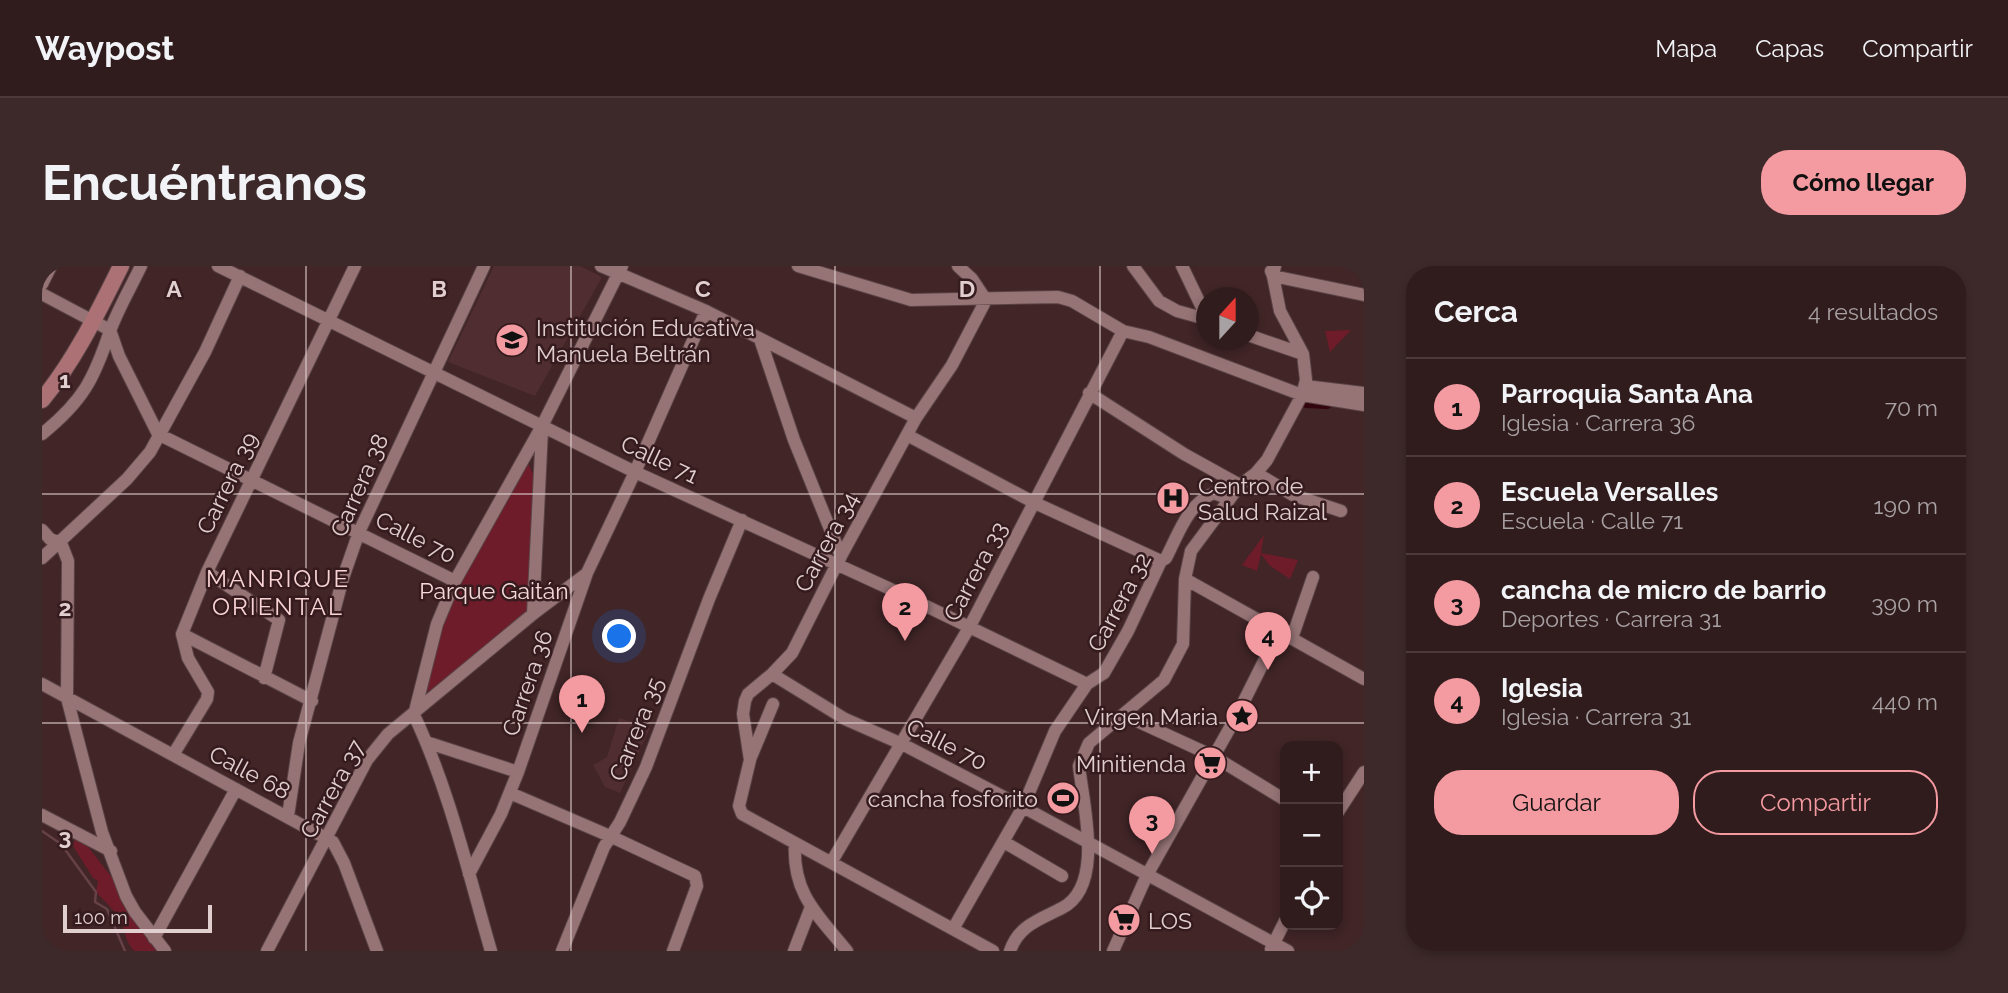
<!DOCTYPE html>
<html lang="es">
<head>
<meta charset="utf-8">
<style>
	body { margin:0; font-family:Raleway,sans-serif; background:#3d292a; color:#f1f3f6 }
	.controls { position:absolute; right:21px; bottom:21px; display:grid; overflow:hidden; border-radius:14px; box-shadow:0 4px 10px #0003 }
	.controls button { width:63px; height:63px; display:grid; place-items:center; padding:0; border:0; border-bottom:2px solid #4c3a3b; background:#311c1d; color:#f1f3f6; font:35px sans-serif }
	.compass { position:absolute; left:1154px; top:21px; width:63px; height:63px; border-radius:50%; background:#311c1d; box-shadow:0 4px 10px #0003; rotate:21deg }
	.scale { position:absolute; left:21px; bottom:18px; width:149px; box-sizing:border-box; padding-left:7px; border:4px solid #e1cfcf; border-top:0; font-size:19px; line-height:24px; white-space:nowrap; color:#e1cfcf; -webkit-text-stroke:5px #361b1e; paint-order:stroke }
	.you { position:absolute; left:578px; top:371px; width:24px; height:24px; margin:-18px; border:5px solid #fff; border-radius:50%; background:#1a73e8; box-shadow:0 0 0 10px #1a73e833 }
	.badge { display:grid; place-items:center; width:46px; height:46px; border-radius:50%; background:#f49aa1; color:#111; font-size:23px; font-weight:700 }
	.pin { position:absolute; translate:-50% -58px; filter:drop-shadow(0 2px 4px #0008) }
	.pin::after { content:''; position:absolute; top:37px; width:24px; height:21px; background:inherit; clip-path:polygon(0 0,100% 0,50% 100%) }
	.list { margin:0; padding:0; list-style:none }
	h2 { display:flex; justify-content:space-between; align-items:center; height:91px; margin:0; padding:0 28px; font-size:30px }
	h2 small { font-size:23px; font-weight:400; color:#a8a1a4 }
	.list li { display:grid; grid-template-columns:46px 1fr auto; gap:21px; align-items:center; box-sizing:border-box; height:98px; padding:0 28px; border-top:2px solid #4c3a3b }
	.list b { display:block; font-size:26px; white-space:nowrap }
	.list p { margin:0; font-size:23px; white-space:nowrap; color:#a8a1a4 }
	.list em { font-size:23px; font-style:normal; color:#a8a1a4 }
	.actions { display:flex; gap:14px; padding:21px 28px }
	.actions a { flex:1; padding:16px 0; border:2px solid #f49aa1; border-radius:28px; text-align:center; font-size:24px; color:#f49aa1 }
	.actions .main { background:#f49aa1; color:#111 }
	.icon { flex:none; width:38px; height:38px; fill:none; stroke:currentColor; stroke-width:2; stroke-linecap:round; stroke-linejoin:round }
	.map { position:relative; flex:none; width:1322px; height:685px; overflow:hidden; border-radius:28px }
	header { display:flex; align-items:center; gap:42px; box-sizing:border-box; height:98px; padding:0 35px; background:#311c1d; border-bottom:2px solid #4c3a3b }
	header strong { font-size:33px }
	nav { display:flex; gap:38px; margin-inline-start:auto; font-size:24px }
	.intro { display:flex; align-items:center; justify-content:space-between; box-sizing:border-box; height:168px; padding:0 42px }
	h1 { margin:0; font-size:49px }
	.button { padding:18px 32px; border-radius:28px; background:#f49aa1; color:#111; font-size:24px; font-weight:700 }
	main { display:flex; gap:42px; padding:0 42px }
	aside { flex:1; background:#311c1d; border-radius:28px; box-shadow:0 4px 10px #0003 }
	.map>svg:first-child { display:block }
	.built { fill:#502d30 }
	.green { fill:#6e1b2a }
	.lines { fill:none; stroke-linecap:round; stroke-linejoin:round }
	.stream { stroke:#664147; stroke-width:2.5 }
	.canal { stroke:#32040d; stroke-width:10 }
	.minor-casing { stroke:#5a4345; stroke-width:14 }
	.major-casing { stroke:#5a4345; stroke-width:18 }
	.minor { stroke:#967476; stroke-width:12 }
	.major { stroke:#ab7175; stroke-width:16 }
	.grid { fill:none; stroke:#e1cfcf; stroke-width:2; stroke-opacity:0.55 }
	.labels { text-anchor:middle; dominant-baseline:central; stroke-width:5; stroke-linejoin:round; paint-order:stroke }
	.poi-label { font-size:23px; fill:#e1cfcf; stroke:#361b1e; text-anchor:start }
	.street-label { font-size:23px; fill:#e1cfcf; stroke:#361b1e }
	.park-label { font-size:23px; fill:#f4d9da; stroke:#361b1e }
	.neighbourhood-label { font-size:24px; letter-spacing:2px; fill:#f9d4d5; stroke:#361b1e }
	.grid-label { font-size:23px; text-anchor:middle; font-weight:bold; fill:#e1cfcf; stroke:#361b1e; stroke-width:5; stroke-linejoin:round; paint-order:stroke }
</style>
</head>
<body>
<header>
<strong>Waypost</strong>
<nav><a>Mapa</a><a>Capas</a><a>Compartir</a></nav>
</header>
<div class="intro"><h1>Encuéntranos</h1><a class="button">Cómo llegar</a></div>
<main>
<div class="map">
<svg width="1322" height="685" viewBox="0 0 1322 685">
	<rect width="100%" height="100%" fill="#412527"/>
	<path class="built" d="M452,0H538L560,11L493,130L406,96Z
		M577,452L608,462L578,527L563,521L551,499L565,491Z"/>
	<path class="green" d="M1309,64L1288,86L1283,65Z
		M486,197L497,221L491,348L408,418L382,426L402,341Z
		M1222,269L1219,287L1256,294L1248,313L1227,299L1219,288L1215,305L1200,299Z
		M35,567L128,685H92C84,676 84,669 80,658C74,645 63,636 54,626L56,615L51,612L31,580Z"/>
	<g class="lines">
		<path class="stream" d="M0,565L19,578L54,626L53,636L65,643L83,685"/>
		<path class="canal" d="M1264,137L1285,138"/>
		<defs>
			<path id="minor" d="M176,0L593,206L855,326L1045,418
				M559,0L664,45L874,152
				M756,0L869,34L1016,31L1030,35L1081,65L1107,71L1260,129L1322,139
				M916,0L930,13L944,34
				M1091,0L1117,35L1135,45L1164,53
				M1140,0L1164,50
				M1229,5L1231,10L1322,29
				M0,18L9,0
				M0,28L68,64
				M944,34L910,99L874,152L799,290L750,387L730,408L706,428L703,435L701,448L708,494L697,540L700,548L951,685
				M68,64L77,90L116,168L413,315
				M1206,69L1261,88
				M718,73L752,174L799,290
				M1263,120L1322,127
				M1047,127L1142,188L1198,219
				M0,168C41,135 52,113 68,65C76,43 89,21 99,0
				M865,169L993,237L1119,295
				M1214,207L1251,229L1299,245
				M0,264L8,273L19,277L26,295L25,432L60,566L84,630L93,646L123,685
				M0,292L85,213L108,186L163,86L198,10
				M165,306L237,354L222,412
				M1143,313L1322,413
				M491,348L500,164
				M140,368L270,435
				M1250,372L1271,311
				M730,408L803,453L860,478L981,541L1246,685
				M0,418L291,576L302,597L335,685
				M1084,448L1097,456L1171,490L1243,534
				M372,449L395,358L413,315L500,160L580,0
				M372,449C407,523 426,606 449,685
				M384,476L476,506
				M131,489L165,433L166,426L146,392L140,368L165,306L313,0
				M709,491L731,438
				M468,527L570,571L653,610L655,620L631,685
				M1296,546L1322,506
				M0,549L69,585
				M246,550L257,477L301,312L317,266L442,0
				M962,576L1020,610
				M753,577C750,628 776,649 805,685
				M790,595L928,360L1081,65
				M427,608L459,548L476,506L545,307L593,206L664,45
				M911,663L981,541L1013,465L1045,418L1062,407L1086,365L1119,295L1124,292C1136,269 1146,237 1172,227L1187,233
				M112,672L194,523
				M1229,683L1243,655
				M225,685L325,494L346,468L491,348L544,308
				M520,685L562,581L578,556L604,501L667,333L700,254
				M752,685L769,641
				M968,685C977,659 997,654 1020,642C1063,620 1041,538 1037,500L1047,477L1122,414L1141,378L1143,313L1149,285L1198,219L1214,207L1225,194L1260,129L1264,114L1261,88L1238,45L1231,10L1233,0
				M1071,685L1105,609L1194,451L1237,365"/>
			<path id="major" d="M0,134C33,94 56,46 79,0"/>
		</defs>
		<use href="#minor" class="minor-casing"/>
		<use href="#major" class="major-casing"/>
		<use href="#minor" class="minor"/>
		<use href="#major" class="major"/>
	</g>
	<path class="grid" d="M264,0V685M529,0V685M793,0V685M1058,0V685M0,228H1322M0,457H1322"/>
	<defs>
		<symbol id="school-disc" viewBox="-11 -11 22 22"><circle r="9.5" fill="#f49aa1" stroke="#361b1e"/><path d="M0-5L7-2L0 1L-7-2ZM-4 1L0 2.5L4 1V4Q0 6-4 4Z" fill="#111"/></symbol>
		<symbol id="hospital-disc" viewBox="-11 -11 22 22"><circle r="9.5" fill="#f49aa1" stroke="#361b1e"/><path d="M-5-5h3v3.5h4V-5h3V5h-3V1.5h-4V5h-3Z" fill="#111"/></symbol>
		<symbol id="sight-disc" viewBox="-11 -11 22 22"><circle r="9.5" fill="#f49aa1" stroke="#361b1e"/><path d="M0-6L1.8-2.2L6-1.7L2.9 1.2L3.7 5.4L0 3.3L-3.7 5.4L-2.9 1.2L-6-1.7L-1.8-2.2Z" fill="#111"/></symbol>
		<symbol id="supermarket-disc" viewBox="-11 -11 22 22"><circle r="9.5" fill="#f49aa1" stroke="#361b1e"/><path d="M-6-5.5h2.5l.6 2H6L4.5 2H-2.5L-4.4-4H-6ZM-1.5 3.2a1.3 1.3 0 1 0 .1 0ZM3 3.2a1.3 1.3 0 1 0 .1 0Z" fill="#111"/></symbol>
		<symbol id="stadium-disc" viewBox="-11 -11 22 22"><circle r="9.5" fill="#f49aa1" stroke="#361b1e"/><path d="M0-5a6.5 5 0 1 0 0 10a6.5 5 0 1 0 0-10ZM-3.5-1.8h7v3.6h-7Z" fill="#111"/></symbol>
	</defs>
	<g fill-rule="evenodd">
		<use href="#school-disc" x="451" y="55" width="38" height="38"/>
		<use href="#hospital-disc" x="1112" y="213" width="38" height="38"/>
		<use href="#sight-disc" x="1181" y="431" width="38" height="38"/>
		<use href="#supermarket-disc" x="1149" y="478" width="38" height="38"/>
		<use href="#stadium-disc" x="1002" y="513" width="38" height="38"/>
		<use href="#supermarket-disc" x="1063" y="635" width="38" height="38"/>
	</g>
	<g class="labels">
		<g class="poi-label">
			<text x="494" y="61">Institución Educativa<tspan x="494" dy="26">Manuela Beltrán</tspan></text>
			<text x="1156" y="219">Centro de<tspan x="1156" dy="26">Salud Raizal</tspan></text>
			<text x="1176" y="450" text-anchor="end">Virgen Maria</text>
			<text x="1144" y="497" text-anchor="end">Minitienda</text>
			<text x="996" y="532" text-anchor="end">cancha fosforito</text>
			<text x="1106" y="654">LOS</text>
		</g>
		<g class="street-label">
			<text transform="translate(618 193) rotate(25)">Calle 71</text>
			<text transform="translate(185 217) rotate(-64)">Carrera 39</text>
			<text transform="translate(317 219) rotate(-66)">Carrera 38</text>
			<text transform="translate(374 271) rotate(27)">Calle 70</text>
			<text transform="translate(784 276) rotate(-62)">Carrera 34</text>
			<text transform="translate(933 305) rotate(-62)">Carrera 33</text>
			<text transform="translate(1077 336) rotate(-62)">Carrera 32</text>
			<text transform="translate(485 417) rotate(-71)">Carrera 36</text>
			<text transform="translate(594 463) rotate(-68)">Carrera 35</text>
			<text transform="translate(905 478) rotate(27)">Calle 70</text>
			<text transform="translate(208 506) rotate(28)">Calle 68</text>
			<text transform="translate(290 523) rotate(-61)">Carrera 37</text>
		</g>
		<g class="park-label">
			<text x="452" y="324">Parque Gaitán</text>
		</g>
		<g class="neighbourhood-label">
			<text x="236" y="312">MANRIQUE<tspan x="236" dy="28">ORIENTAL</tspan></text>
		</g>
	</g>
	<g class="grid-label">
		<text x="132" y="31">A</text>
		<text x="397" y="31">B</text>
		<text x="661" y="31">C</text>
		<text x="925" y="31">D</text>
		<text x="23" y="122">1</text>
		<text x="23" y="350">2</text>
		<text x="23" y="579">3</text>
	</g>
</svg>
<div class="controls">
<button>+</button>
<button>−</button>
<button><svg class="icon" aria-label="locate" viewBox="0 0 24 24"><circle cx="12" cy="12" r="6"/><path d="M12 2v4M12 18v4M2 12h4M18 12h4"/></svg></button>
</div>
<svg class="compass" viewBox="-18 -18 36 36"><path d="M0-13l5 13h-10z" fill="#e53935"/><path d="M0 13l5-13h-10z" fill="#a8a1a4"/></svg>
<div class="scale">100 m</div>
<div class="you"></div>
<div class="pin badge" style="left:540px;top:467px">1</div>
<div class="pin badge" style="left:863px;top:375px">2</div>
<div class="pin badge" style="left:1110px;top:588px">3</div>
<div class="pin badge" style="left:1226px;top:404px">4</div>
</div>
<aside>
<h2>Cerca<small>4 resultados</small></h2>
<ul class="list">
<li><span class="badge">1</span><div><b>Parroquia Santa Ana</b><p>Iglesia · Carrera 36</p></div><em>70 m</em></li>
<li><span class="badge">2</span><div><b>Escuela Versalles</b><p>Escuela · Calle 71</p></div><em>190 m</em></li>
<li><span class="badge">3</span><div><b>cancha de micro de barrio</b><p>Deportes · Carrera 31</p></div><em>390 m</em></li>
<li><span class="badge">4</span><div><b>Iglesia</b><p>Iglesia · Carrera 31</p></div><em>440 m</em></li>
</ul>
<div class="actions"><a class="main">Guardar</a><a>Compartir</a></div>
</aside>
</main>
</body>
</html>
